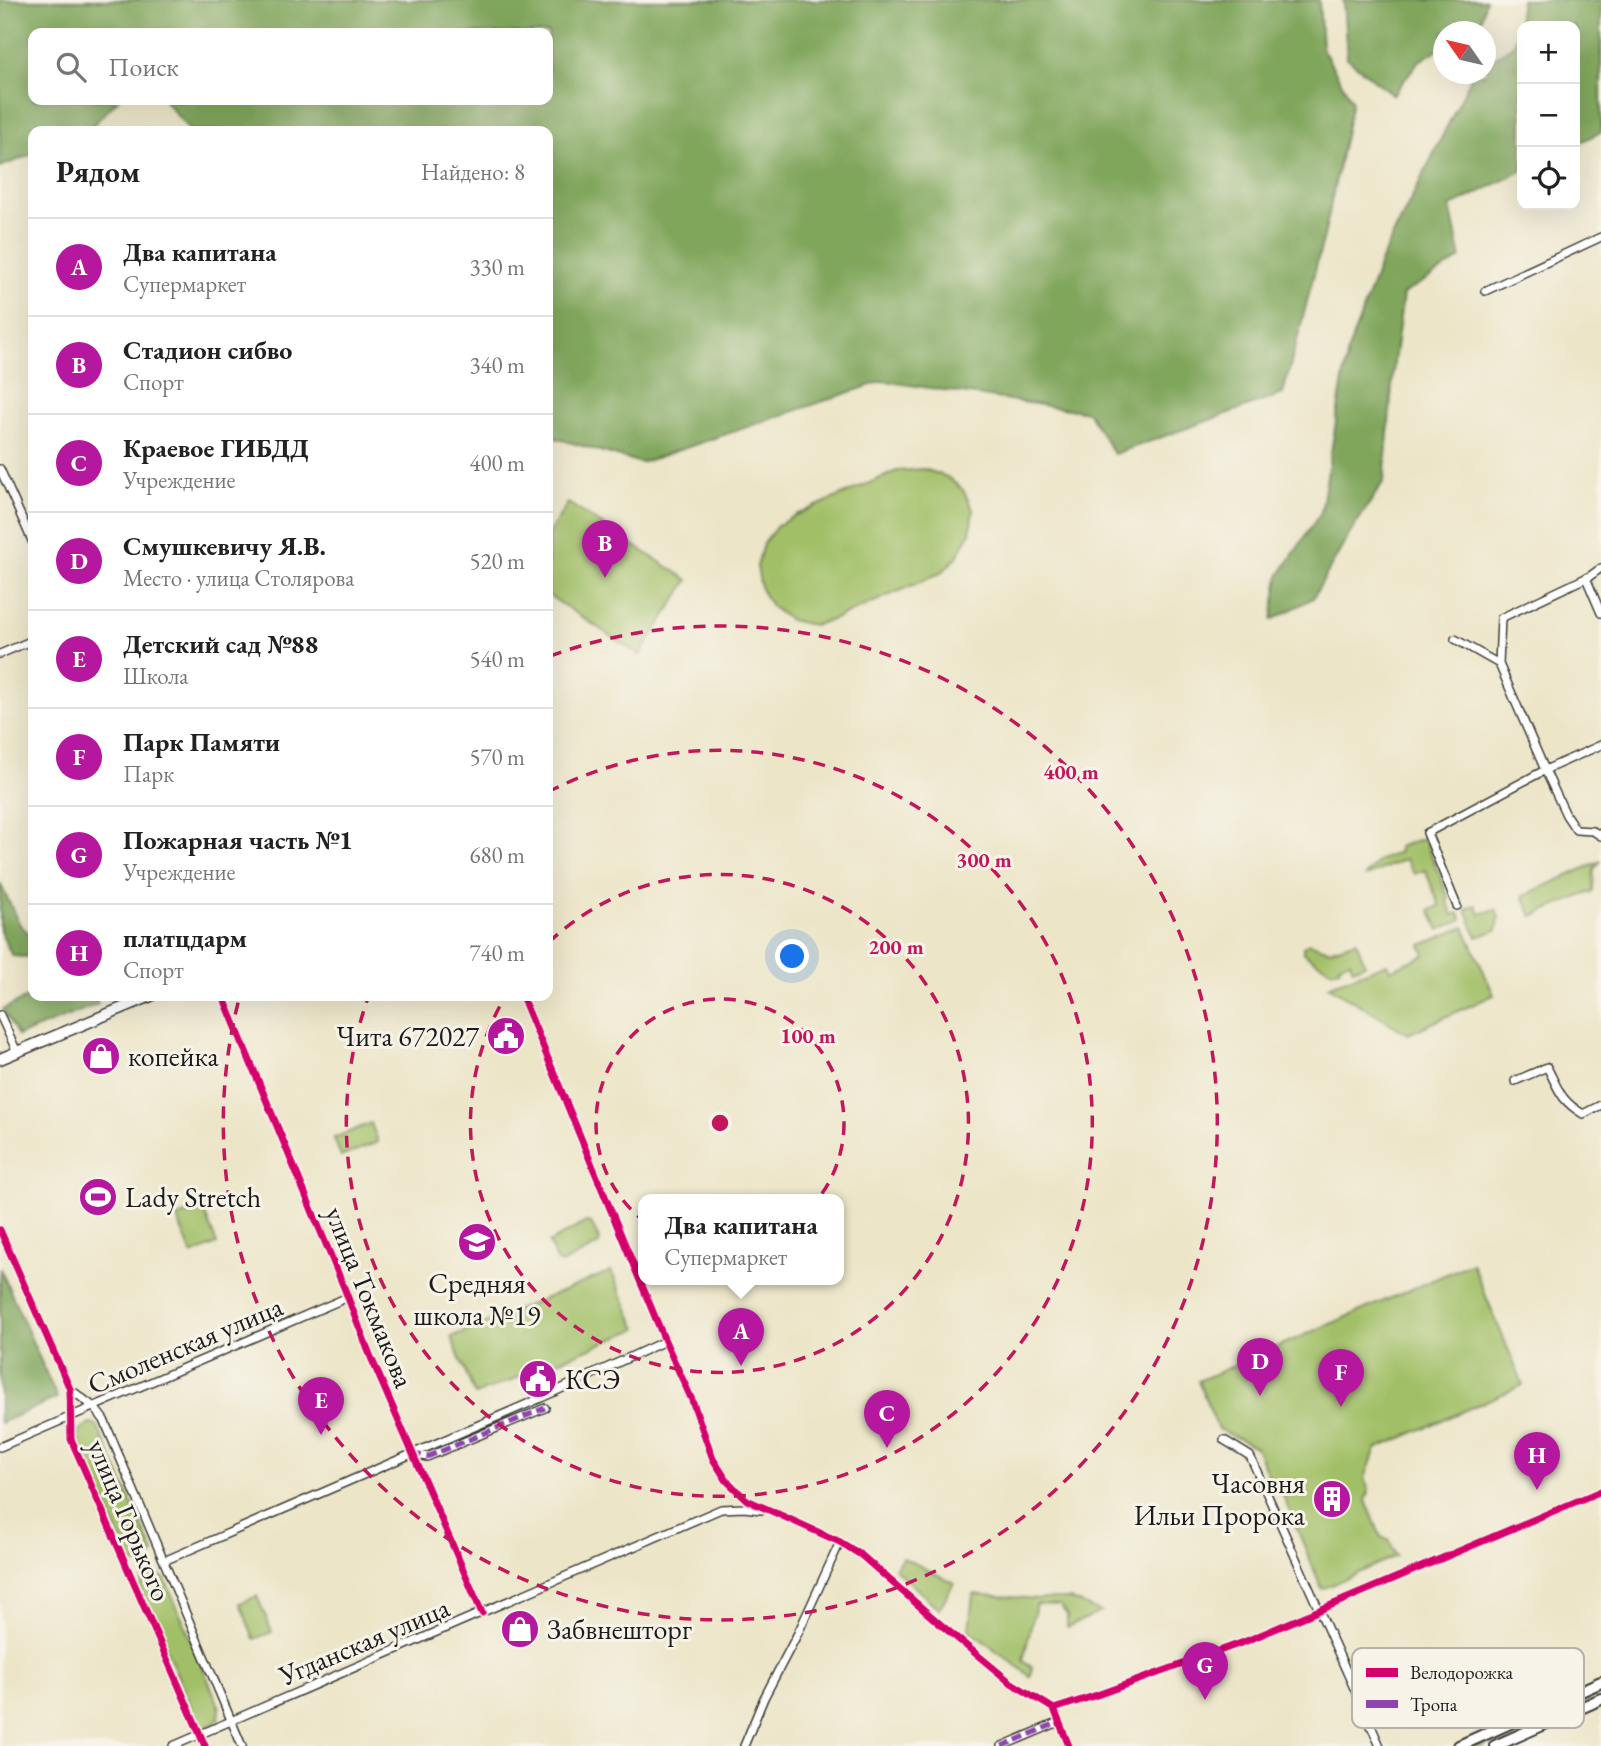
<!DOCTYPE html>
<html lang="ru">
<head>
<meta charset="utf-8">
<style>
	body { margin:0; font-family:"EB Garamond",serif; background:#f6f6f6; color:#222 }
	.controls { position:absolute; right:21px; top:21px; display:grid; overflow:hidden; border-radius:14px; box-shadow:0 7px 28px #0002 }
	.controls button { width:63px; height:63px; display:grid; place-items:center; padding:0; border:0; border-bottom:2px solid #e0e0e0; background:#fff; color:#222; font:35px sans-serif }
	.compass { position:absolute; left:1433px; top:21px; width:63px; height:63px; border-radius:50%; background:#fff; box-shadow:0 7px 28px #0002; rotate:304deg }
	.you { position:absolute; left:793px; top:957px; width:24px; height:24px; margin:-18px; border:5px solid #fff; border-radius:50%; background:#1a73e8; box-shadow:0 0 0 10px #1a73e833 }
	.badge { display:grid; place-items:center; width:46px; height:46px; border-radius:50%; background:#b5179e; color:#fff; font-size:23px; font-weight:700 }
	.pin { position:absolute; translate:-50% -58px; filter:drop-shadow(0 2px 4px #0008) }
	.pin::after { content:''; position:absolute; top:37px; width:24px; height:21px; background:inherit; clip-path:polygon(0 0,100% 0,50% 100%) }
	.popup { position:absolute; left:638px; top:1194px; width:206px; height:91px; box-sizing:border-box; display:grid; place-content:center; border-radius:14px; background:#fff; filter:drop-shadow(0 2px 5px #0005); font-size:23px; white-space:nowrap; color:#767676 }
	.popup b { font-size:26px; color:#222 }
	.popup::after { content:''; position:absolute; left:50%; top:100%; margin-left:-14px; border:14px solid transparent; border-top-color:#fff }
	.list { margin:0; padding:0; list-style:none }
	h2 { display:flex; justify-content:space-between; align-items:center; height:91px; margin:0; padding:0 28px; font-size:30px }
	h2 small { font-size:23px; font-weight:400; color:#767676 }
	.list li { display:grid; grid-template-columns:46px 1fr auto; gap:21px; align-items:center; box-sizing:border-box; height:98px; padding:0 28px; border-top:2px solid #e0e0e0 }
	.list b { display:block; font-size:26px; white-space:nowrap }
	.list p { margin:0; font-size:23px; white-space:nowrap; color:#767676 }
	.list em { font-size:23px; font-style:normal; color:#767676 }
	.icon { flex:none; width:38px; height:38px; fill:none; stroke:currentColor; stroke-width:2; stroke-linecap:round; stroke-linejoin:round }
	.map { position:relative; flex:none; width:1601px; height:1746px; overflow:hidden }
	.search { position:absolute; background:#fff; box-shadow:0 7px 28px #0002; left:28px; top:28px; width:525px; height:77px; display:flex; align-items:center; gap:18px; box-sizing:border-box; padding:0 24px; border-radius:14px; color:#767676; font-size:26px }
	.panel { position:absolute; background:#fff; box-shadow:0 7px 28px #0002; left:28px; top:126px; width:525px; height:875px; border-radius:14px }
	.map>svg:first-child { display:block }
	.green { fill:#a1bf66; stroke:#5e6e41; stroke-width:2 }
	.forest { fill:#80a65b; stroke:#4e613c; stroke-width:2 }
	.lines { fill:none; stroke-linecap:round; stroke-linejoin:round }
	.street-casing { stroke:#3b3a36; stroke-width:10 }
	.secondary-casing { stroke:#3b3a36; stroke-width:13 }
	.primary-casing { stroke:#3b3a36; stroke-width:14 }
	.street { stroke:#fff; stroke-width:7 }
	.secondary { stroke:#fff; stroke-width:10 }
	.primary { stroke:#fff; stroke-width:10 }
	.quiet { stroke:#8e44ad; stroke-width:5; stroke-dasharray:10 5; stroke-linecap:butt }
	.cycleway-casing { stroke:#f7f3e8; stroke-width:11 }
	.cycleway { stroke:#d6006c; stroke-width:7 }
	.ring { fill:none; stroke:#c2185b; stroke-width:3.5; stroke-dasharray:12 9 }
	.labels { text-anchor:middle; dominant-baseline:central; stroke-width:6; stroke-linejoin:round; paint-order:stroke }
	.poi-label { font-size:28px; fill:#1c1c1c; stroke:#f7f3e8; text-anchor:start }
	.street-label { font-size:28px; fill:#1c1c1c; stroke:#f7f3e8 }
	.key { fill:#f7f3e8; stroke:#b5b2ab; stroke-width:2 }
	.key-label { font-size:19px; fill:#1c1c1c }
	.centre { fill:#c2185b; stroke:#f7f3e8; stroke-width:3.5 }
	.ring-label { font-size:21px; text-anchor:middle; font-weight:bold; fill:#c2185b; stroke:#f7f3e8; stroke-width:6; stroke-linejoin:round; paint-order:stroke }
</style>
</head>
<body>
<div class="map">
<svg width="1601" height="1746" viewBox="0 0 1601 1746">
	<rect width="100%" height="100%" fill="#f7f3e8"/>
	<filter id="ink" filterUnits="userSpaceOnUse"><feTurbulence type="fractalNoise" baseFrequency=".0143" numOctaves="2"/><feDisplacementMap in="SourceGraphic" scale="14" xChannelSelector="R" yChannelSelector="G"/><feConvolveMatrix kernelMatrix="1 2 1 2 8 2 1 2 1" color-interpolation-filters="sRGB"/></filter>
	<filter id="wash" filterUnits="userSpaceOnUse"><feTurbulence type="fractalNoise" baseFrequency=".00686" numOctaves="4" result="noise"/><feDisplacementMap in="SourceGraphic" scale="28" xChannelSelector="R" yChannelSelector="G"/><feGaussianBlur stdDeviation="1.57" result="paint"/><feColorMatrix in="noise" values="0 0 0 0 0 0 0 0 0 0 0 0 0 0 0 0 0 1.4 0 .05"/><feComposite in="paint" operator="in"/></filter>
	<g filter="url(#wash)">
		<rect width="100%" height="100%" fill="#ece5c8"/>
		<path class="green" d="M924,469L947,477L963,490L973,510L970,533L957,557L941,573L832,620L813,625L790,620L771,606L761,589L757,566L763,544L777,526L796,515L897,471Z
			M568,503L688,580L640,655L548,595V534Z
			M1424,838L1449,898L1447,901L1453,915L1459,913L1462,920L1439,930L1430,910L1440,906L1425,870L1414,874L1406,859L1364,877L1378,861L1399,852L1398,847Z
			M1601,861L1594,869L1593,891L1532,916L1523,896Z
			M1476,905L1480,914L1496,909L1499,918L1497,930L1477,937L1466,909Z
			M1464,927L1494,995L1408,1034L1328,986L1387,963L1390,970L1425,955L1421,945Z
			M1356,941L1365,964L1353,969L1350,961L1339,965L1340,969L1331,970L1303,953V947L1309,943L1329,950Z
			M371,1123L378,1142L341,1157L334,1138Z
			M202,1207L217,1244L192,1255L177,1218Z
			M586,1222L591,1223L600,1241L598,1245L561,1264L557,1262L549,1243Z
			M1472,1263L1523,1385L1376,1449L1365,1478L1369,1491L1366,1501L1381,1537L1390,1541L1396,1556L1322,1589L1282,1493L1274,1489L1256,1447L1218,1429L1198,1381Z
			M611,1271L637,1329L475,1395L451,1337Z
			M90,1424L97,1425L154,1553C147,1565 140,1569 129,1560L76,1435L79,1430Z
			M902,1557L954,1583L939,1609L895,1569Z
			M149,1575H159L165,1579L220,1708L219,1718L213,1725L203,1726L197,1721L140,1588L143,1580Z
			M973,1594L1038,1599H1070L1101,1612L1067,1627V1615L1060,1605L1036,1604L1023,1661L1032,1667V1672L1030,1676L969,1630Z
			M257,1596L272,1632L254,1639L240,1603Z
			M1601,1689V1694L1483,1746H1472Z"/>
		<path class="forest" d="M0,0H1319L1322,48L1352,101L1325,232L1283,394L1114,454L1088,412L883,381L641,463L548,436V131H190L164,100H548V33H33V100H118L87,131H33V154L0,167Z
			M1343,0H1486L1480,24L1468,31L1444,32L1443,46L1418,62L1393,95L1347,58Z
			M1521,0H1601V132L1575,145V26H1522V171L1450,207L1461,258L1403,294L1394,363L1384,481L1349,535L1313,598L1272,620L1279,576L1321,512L1348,350L1382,258L1473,74H1486V64L1515,43Z
			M0,883L20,925L33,937V948L26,957L12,956L0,931Z
			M33,995L94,996L98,1004L18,1036L3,1009Z
			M0,1268L57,1398L0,1423Z"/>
	</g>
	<g filter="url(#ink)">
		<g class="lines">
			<defs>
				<path id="street" d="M1485,291L1601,237
					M0,469L33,543
					M1586,578L1601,613
					M1455,639L1499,664L1545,770L1601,745
					M0,654L33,640
					M1499,664L1501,618L1590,576L1601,568
					M1457,906L1427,833L1545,770L1566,815L1576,830L1593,831L1601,836
					M223,996L345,1290L370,1355L482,1613
					M522,996L665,1341L692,1400L713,1459L727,1481L747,1500L840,1542L861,1555L940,1624L1010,1682L1054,1709L1069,1746
					M0,1015L17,1052
					M1515,1081L1547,1067C1559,1090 1560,1100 1583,1114L1601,1105
					M0,1230L70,1389L71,1439L205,1746
					M70,1389L94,1407L104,1420L242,1746
					M1224,1440L1250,1456L1380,1746
					M0,1447L348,1297
					M413,1454L427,1457L545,1408
					M164,1561L541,1398L665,1341
					M1054,1709L1097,1695L1244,1642L1601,1491
					M173,1746L721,1509L744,1508L761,1510
					M744,1746L764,1698L798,1633L840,1542
					M1002,1746L1059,1722"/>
				<path id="secondary" d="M0,1059L151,996"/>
				<path id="primary" d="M1459,1746L1601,1682
					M1495,1746L1601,1699"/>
			</defs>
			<use href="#street" class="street-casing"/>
			<use href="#secondary" class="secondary-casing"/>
			<use href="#primary" class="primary-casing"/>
			<use href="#street" class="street"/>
			<use href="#secondary" class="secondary"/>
			<use href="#primary" class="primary"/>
			<path class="quiet" d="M412,1453L427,1457L545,1408
				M1002,1746L1059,1722"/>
			<defs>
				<path id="cycleway" d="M223,996L345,1290L370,1355L482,1613
					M522,996L665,1341L692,1400L713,1459L727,1481L747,1500L840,1542L861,1555L940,1624L1010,1682L1054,1709L1069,1746
					M0,1230L70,1389L71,1439L205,1746
					M1054,1709L1097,1695L1244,1642L1601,1491"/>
			</defs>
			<use href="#cycleway" class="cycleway-casing"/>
			<use href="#cycleway" class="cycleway"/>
		</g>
	</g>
	<g class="ring">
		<circle cx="720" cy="1123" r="124"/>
		<path d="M549 942A249 249 0 1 1 505 997"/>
		<path d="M548 792A373 373 0 1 1 368 998"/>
		<path d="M550 656A497 497 0 1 1 239 999"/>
	</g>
	<defs>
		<symbol id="civic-disc" viewBox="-11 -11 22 22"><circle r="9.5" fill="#b5179e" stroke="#f7f3e8"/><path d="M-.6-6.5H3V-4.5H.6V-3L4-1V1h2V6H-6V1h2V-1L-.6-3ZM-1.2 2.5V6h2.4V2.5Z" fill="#fff"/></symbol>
		<symbol id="shop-disc" viewBox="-11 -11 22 22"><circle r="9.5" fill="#b5179e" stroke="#f7f3e8"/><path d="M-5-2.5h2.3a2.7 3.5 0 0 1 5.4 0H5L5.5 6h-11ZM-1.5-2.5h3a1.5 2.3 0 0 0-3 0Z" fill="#fff"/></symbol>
		<symbol id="stadium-disc" viewBox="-11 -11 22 22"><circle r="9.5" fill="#b5179e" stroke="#f7f3e8"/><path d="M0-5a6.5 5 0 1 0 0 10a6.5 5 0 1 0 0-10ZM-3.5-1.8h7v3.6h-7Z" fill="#fff"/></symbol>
		<symbol id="school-disc" viewBox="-11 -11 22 22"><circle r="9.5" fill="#b5179e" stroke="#f7f3e8"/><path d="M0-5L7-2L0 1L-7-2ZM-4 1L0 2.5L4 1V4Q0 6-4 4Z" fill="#fff"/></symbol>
		<symbol id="building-disc" viewBox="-11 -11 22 22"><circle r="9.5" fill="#b5179e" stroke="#f7f3e8"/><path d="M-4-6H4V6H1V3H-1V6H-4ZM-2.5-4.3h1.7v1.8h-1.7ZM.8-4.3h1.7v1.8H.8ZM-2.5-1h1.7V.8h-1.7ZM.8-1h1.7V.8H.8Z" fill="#fff"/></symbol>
	</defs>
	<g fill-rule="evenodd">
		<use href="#civic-disc" x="484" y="1014" width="44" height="44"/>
		<use href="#shop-disc" x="79" y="1034" width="44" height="44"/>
		<use href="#stadium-disc" x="76" y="1175" width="44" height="44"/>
		<use href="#school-disc" x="455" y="1220" width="44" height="44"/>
		<use href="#civic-disc" x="516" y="1357" width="44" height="44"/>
		<use href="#building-disc" x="1310" y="1477" width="44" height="44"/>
		<use href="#shop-disc" x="498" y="1607" width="44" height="44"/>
	</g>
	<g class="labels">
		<g class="poi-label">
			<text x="479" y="1036" text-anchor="end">Чита 672027</text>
			<text x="128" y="1056">копейка</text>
			<text x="125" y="1197">Lady Stretch</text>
			<text x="477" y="1283" text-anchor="middle">Средняя<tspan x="477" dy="32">школа №19</tspan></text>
			<text x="565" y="1379">КСЭ</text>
			<text x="1305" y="1483" text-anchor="end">Часовня<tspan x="1305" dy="32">Ильи Пророка</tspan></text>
			<text x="547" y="1629">Забвнешторг</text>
		</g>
		<g class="street-label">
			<text transform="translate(370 1297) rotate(68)">улица Токмакова</text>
			<text transform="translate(185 1345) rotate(-23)">Смоленская улица</text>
			<text transform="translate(130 1520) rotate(67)">улица Горького</text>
			<text transform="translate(364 1641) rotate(-23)">Угданская улица</text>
		</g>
	</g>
	<rect x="1352" y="1648" width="232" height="80" rx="10" class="key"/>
	<rect x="1366" y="1668" width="32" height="9" fill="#d6006c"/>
	<rect x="1366" y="1700" width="32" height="8" fill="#8e44ad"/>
	<g class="key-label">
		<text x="1410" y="1679">Велодорожка</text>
		<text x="1410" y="1711">Тропа</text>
	</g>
	<circle cx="720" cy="1123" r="10" class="centre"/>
	<g class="ring-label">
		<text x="1071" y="779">400 m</text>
		<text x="984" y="867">300 m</text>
		<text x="896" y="954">200 m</text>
		<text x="808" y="1043">100 m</text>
	</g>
</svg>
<div class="controls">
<button>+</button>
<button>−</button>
<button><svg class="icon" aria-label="locate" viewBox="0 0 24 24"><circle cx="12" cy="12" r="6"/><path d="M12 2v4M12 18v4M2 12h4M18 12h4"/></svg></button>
</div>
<svg class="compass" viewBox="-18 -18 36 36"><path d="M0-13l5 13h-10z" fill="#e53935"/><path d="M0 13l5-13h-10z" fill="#767676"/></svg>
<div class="you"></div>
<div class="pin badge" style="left:741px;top:1366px">A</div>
<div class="popup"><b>Два капитана</b>Супермаркет</div>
<div class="pin badge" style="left:605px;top:578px">B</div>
<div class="pin badge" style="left:887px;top:1448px">C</div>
<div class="pin badge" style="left:1260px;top:1396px">D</div>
<div class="pin badge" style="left:321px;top:1435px">E</div>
<div class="pin badge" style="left:1341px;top:1407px">F</div>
<div class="pin badge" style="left:1205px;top:1700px">G</div>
<div class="pin badge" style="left:1537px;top:1490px">H</div>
<div class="search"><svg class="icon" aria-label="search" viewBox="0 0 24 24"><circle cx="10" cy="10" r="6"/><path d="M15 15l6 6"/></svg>Поиск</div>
<section class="panel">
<h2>Рядом<small>Найдено: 8</small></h2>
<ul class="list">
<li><span class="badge">A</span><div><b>Два капитана</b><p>Супермаркет</p></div><em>330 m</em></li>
<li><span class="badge">B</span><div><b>Стадион сибво</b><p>Спорт</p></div><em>340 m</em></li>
<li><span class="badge">C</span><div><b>Краевое ГИБДД</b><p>Учреждение</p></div><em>400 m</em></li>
<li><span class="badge">D</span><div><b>Смушкевичу Я.В.</b><p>Место · улица Столярова</p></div><em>520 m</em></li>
<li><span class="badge">E</span><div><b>Детский сад №88</b><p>Школа</p></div><em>540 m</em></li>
<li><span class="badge">F</span><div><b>Парк Памяти</b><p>Парк</p></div><em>570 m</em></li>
<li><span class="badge">G</span><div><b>Пожарная часть №1</b><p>Учреждение</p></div><em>680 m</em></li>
<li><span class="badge">H</span><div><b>платцдарм</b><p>Спорт</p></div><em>740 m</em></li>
</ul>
</section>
</div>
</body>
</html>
